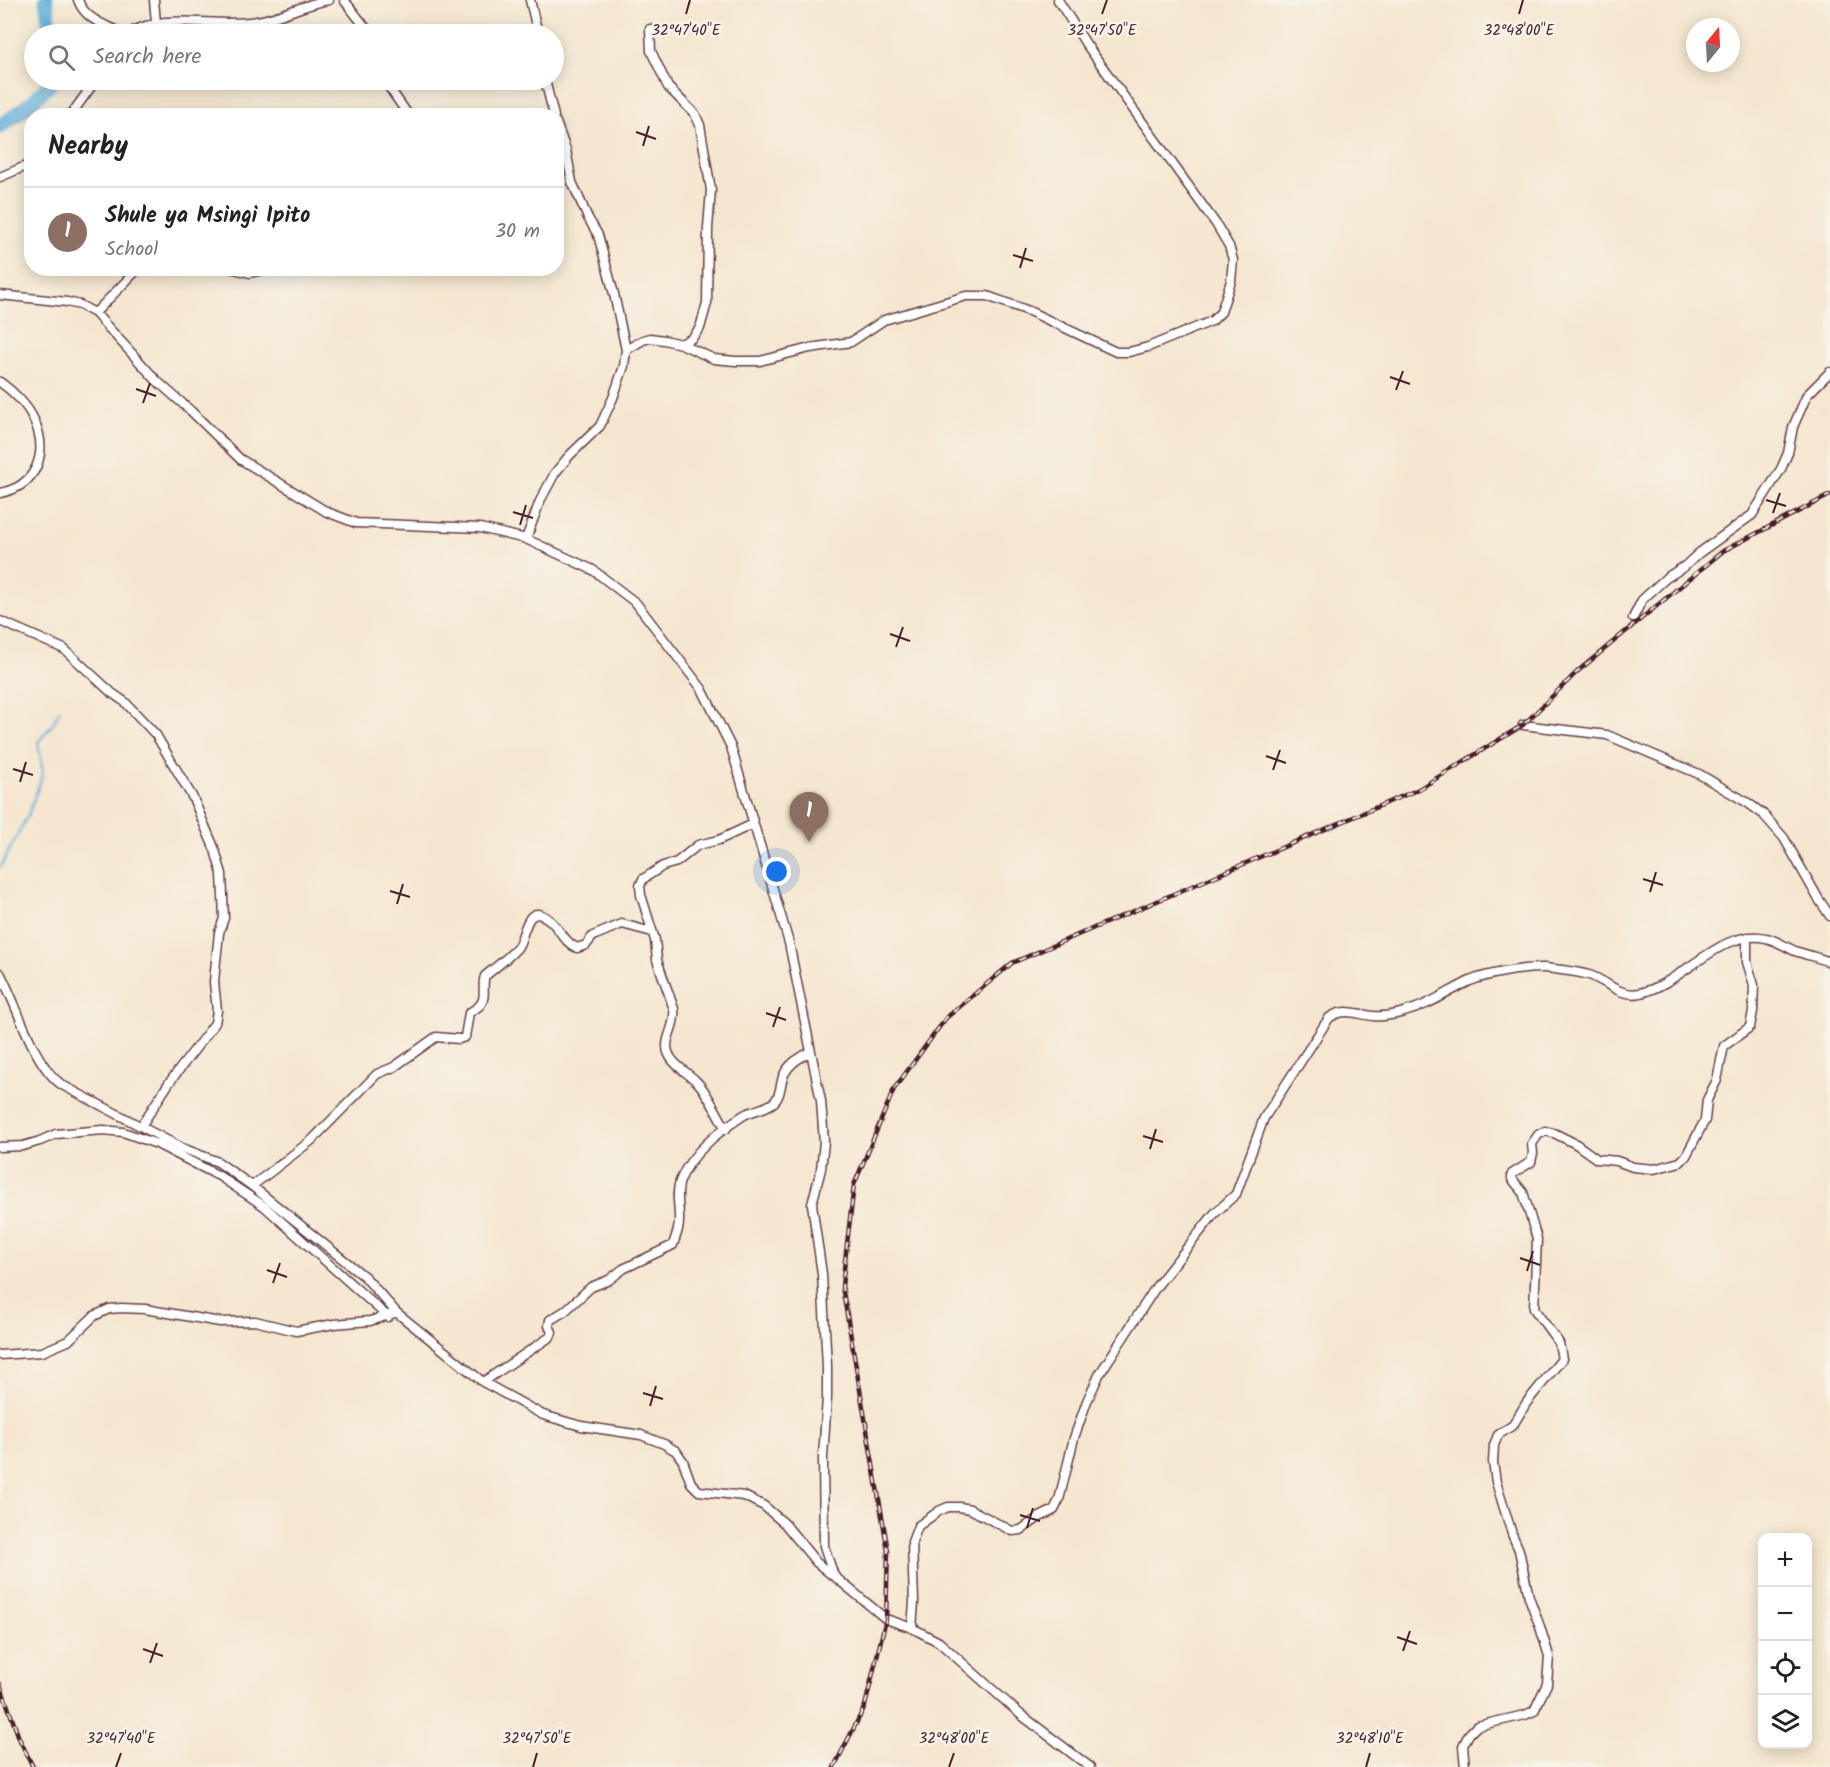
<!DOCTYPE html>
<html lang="en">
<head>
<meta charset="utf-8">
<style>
	body { margin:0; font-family:Kalam,sans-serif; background:#f6f6f6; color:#222 }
	.controls { position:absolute; right:18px; bottom:18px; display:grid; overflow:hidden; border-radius:12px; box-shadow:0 3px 15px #0003 }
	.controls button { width:54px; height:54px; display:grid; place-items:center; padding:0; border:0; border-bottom:2px solid #e0e0e0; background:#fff; color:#222; font:30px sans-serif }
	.compass { position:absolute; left:1686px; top:18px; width:54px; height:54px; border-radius:50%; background:#fff; box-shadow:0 3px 15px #0003; rotate:18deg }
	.you { position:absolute; left:777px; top:872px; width:21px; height:21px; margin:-15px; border:4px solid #fff; border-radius:50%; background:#1a73e8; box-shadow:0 0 0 9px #1a73e833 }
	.badge { display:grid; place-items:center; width:39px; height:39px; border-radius:50%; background:#d1495b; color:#fff; font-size:20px; font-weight:700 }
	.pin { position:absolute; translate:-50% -50px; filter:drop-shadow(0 2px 3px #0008) }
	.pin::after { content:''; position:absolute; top:32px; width:21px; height:18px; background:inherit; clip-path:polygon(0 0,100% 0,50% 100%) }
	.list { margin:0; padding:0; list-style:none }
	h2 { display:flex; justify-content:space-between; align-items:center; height:78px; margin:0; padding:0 24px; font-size:26px }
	h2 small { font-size:20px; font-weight:400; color:#767676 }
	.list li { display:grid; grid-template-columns:39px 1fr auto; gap:18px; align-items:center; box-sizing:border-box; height:90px; padding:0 24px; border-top:2px solid #e0e0e0 }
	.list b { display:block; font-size:22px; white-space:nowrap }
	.list p { margin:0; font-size:20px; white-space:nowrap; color:#767676 }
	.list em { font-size:20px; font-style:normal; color:#767676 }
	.icon { flex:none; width:33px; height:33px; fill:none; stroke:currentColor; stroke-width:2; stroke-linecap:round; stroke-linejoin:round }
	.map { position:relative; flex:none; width:1830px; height:1767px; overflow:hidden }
	.search { position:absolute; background:#fff; box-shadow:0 3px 15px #0003; left:24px; top:24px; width:540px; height:66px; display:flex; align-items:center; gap:15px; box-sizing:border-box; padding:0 21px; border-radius:33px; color:#767676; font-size:22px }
	.panel { position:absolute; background:#fff; box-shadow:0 3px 15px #0003; left:24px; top:108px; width:540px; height:168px; border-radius:24px }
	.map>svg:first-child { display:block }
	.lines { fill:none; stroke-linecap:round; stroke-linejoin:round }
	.stream { stroke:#61adda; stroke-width:2 }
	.river { stroke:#61adda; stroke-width:15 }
	.minor-casing { stroke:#643d44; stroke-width:11 }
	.minor { stroke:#fff; stroke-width:8 }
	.rail-casing { stroke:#4a1f2b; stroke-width:4.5 }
	.rail { stroke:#f7f3e8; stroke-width:2; stroke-dasharray:7; stroke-linecap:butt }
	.ticks { fill:none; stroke:#4a1f2b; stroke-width:2 }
	.ticks-label { font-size:15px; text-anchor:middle; fill:#4a1f2b; stroke:#f7f3e8; stroke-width:5; stroke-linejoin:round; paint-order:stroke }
</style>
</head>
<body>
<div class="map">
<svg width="1830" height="1767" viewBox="0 0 1830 1767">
	<rect width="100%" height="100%" fill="#f7f3e8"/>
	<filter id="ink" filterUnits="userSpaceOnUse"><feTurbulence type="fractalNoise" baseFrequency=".0167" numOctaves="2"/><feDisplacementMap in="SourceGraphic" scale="12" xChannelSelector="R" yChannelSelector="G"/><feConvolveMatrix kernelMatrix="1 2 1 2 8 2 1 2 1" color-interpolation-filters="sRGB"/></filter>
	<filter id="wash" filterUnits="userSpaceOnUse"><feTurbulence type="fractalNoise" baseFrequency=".008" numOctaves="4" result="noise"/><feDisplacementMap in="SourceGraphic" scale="24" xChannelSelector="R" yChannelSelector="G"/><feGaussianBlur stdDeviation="1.35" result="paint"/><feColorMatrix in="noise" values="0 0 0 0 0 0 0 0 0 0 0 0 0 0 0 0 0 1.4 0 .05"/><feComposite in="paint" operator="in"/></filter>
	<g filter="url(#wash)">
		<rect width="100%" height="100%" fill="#f5e6cf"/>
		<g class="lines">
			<path class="stream" d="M0,868L28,815L43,774L38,742L52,725L60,710"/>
			<path class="river" d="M46,0L51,34
				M0,127L31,103L54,80"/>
		</g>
	</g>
	<g filter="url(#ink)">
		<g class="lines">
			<defs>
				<path id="minor" d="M78,0C85,20 106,25 123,34
					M154,0L156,23
					M344,0L366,28L369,34
					M530,0L538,34
					M650,29L651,51L668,87L695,114L700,125L711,190L708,228L707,303L700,328L692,338L681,344
					M128,34C167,10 214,29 257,21C282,17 304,4 329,0
					M384,80L409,116
					M545,80L554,116
					M70,116L96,80
					M0,177L26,166L32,162
					M230,268L250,273L271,268
					M0,295L67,302L80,305L95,313L157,381L191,411L240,459L327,512L356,523L480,528L526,539L593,570L636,603L702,689L731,747L789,943L821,1101L824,1142L821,1169L812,1204L822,1274L827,1366V1398L823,1457L824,1546L834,1576L886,1619L912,1628L939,1642L1020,1714L1090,1767
					M95,313L139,268
					M626,350L643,340L650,338L664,340L681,344L714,359L735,361H760L810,348L851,342L884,320L966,296H987L1029,311L1116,352H1129L1148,347L1212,321L1221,312L1231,281L1233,260L1229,246L1216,224L1086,44L1058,0
					M0,382C13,391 28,406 34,420C49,453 37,486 0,493
					M526,539L540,501L555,473L569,456L600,426L613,398L624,366L626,350L614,294L598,235L588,218L572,182L566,150L556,122
					M1633,618L1642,600L1666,578L1685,566L1699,553L1752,515L1781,469L1788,453L1793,427L1807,395L1830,372
					M0,621L64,649L112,693L125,702L156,735L193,798L215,850L222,874L224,918L219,933L216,961L214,982L217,1011L215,1023L169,1083L141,1126
					M1523,725L1607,735L1699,774L1748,803L1763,814L1784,838L1818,898L1830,916
					M0,973C17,1004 33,1065 62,1085L182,1148L218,1162L252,1186L365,1277L396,1312L483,1382L543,1415L581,1426L641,1435L664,1444L676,1451L683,1461L691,1483L699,1491L744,1496L764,1506L785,1524L816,1562L833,1576
					M726,1129C718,1116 706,1089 696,1081C686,1071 667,1062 667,1046C667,1034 676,1025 674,1009L657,960L655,940L641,895L640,886L643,879L663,866L677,862L698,845L719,840L753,824
					M0,1147L23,1146L40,1141L56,1134L103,1130L123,1132L157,1144L219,1176L264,1206L388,1317
					M252,1186L312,1140L377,1074L394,1067L436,1037L459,1039L465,1037L469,1013C472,1011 475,1009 478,1007C488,999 481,986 485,976C496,967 508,958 517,948C525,939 525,902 547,918C559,926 563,942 577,948L586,945L593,936L622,924L652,932
					M0,1355L42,1352L68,1341L94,1316L109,1309L121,1308L145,1309L220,1322L255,1321L296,1331L334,1324L370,1321L392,1314
					M483,1382L550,1337L552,1332L549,1326L550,1320L565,1311L591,1287L609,1280L623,1269L673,1245C675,1238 679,1230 679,1222C680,1208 675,1195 680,1181C690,1154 720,1130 744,1115C753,1110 766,1109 774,1102C781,1096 780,1085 783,1077C788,1064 799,1058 810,1052
					M912,1628L914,1602L912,1542L918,1526L939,1511L948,1507H959L970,1509L1012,1531L1021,1530L1038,1518L1054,1510L1059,1500L1074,1438L1087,1401L1099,1375L1156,1287L1214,1214L1236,1194L1264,1118L1329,1018C1344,1007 1356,1014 1373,1016C1383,1017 1394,1015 1404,1012C1428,1006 1447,992 1470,981C1486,974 1527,967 1545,968C1554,969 1587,973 1594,977C1610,984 1621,997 1640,993C1682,984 1722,927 1766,938C1776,940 1786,947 1795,951C1807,955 1819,958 1830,962
					M1465,1767L1463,1746L1469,1734L1477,1726L1525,1715L1534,1711L1547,1684L1549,1656L1540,1627L1529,1597L1519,1550L1512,1534L1496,1482L1493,1462L1494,1445L1498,1435L1513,1425L1527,1402L1562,1359L1559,1343L1534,1309L1537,1239L1523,1192L1512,1179V1174L1531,1162L1533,1153L1532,1144L1538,1135L1545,1131L1554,1133L1576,1144L1597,1159L1617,1161L1633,1167L1654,1169L1680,1162L1686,1156L1705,1120L1707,1100L1717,1080L1724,1046L1750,1027L1753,1011L1754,985L1747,962V937"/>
			</defs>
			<use href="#minor" class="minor-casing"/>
			<use href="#minor" class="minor"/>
			<defs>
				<path id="rail" d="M0,1684L19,1738L33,1767
					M834,1767L865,1706L886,1619L888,1551L842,1286L854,1185L894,1089L946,1018L1012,963L1419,789L1523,725L1578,671L1723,551L1830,495"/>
			</defs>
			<use href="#rail" class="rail-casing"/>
			<use href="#rail" class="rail"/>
		</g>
	</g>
	<path class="ticks" d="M686,14L690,0M1102,14L1107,0M1519,14L1523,0M636,132L656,139M643,146L649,126M1013,255L1033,261M1020,268L1026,248M1390,377L1410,384M136,389L156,396M1396,390L1403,371M143,403L150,383M1766,500L1786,506M513,512L533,518M1773,513L1780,493M520,525L526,505M890,634L910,641M896,647L903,627M1266,756L1286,763M13,769L33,775M1273,770L1280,750M20,782L26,762M1643,879L1663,885M390,891L410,897M1650,892L1656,872M397,904L403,884M766,1013L786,1020M773,1027L780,1007M1143,1136L1163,1142M1150,1149L1156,1129M1520,1258L1540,1265M267,1270L287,1277M1527,1271L1533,1251M273,1283L280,1263M643,1393L663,1399M650,1406L656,1386M1020,1515L1040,1521M1027,1528L1033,1508M1397,1637L1417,1644M143,1649L163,1656M1403,1651L1410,1631M150,1663L157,1643M116,1767L121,1753M533,1767L537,1753M949,1767L954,1753M1366,1767L1370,1753"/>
	<g class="ticks-label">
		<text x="686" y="35">32°47'40"E</text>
		<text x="1102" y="35">32°47'50"E</text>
		<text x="1519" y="35">32°48'00"E</text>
		<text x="121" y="1743">32°47'40"E</text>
		<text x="537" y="1743">32°47'50"E</text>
		<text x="954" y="1743">32°48'00"E</text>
		<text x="1370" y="1743">32°48'10"E</text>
	</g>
</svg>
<div class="controls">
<button>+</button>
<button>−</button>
<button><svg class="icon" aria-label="locate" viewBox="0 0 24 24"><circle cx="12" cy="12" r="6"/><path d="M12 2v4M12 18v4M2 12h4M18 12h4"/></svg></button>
<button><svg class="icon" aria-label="layers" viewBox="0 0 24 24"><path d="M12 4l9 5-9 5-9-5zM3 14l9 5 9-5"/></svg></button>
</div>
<svg class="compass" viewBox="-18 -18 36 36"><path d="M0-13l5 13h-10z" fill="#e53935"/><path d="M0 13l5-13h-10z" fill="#767676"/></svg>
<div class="you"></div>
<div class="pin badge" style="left:809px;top:842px;background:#8d6e63">1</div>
<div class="search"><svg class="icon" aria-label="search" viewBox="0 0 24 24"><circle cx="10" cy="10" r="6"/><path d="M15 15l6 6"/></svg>Search here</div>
<section class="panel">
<h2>Nearby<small></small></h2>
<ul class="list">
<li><span class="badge" style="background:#8d6e63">1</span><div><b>Shule ya Msingi Ipito</b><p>School</p></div><em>30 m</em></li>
</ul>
</section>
</div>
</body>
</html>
